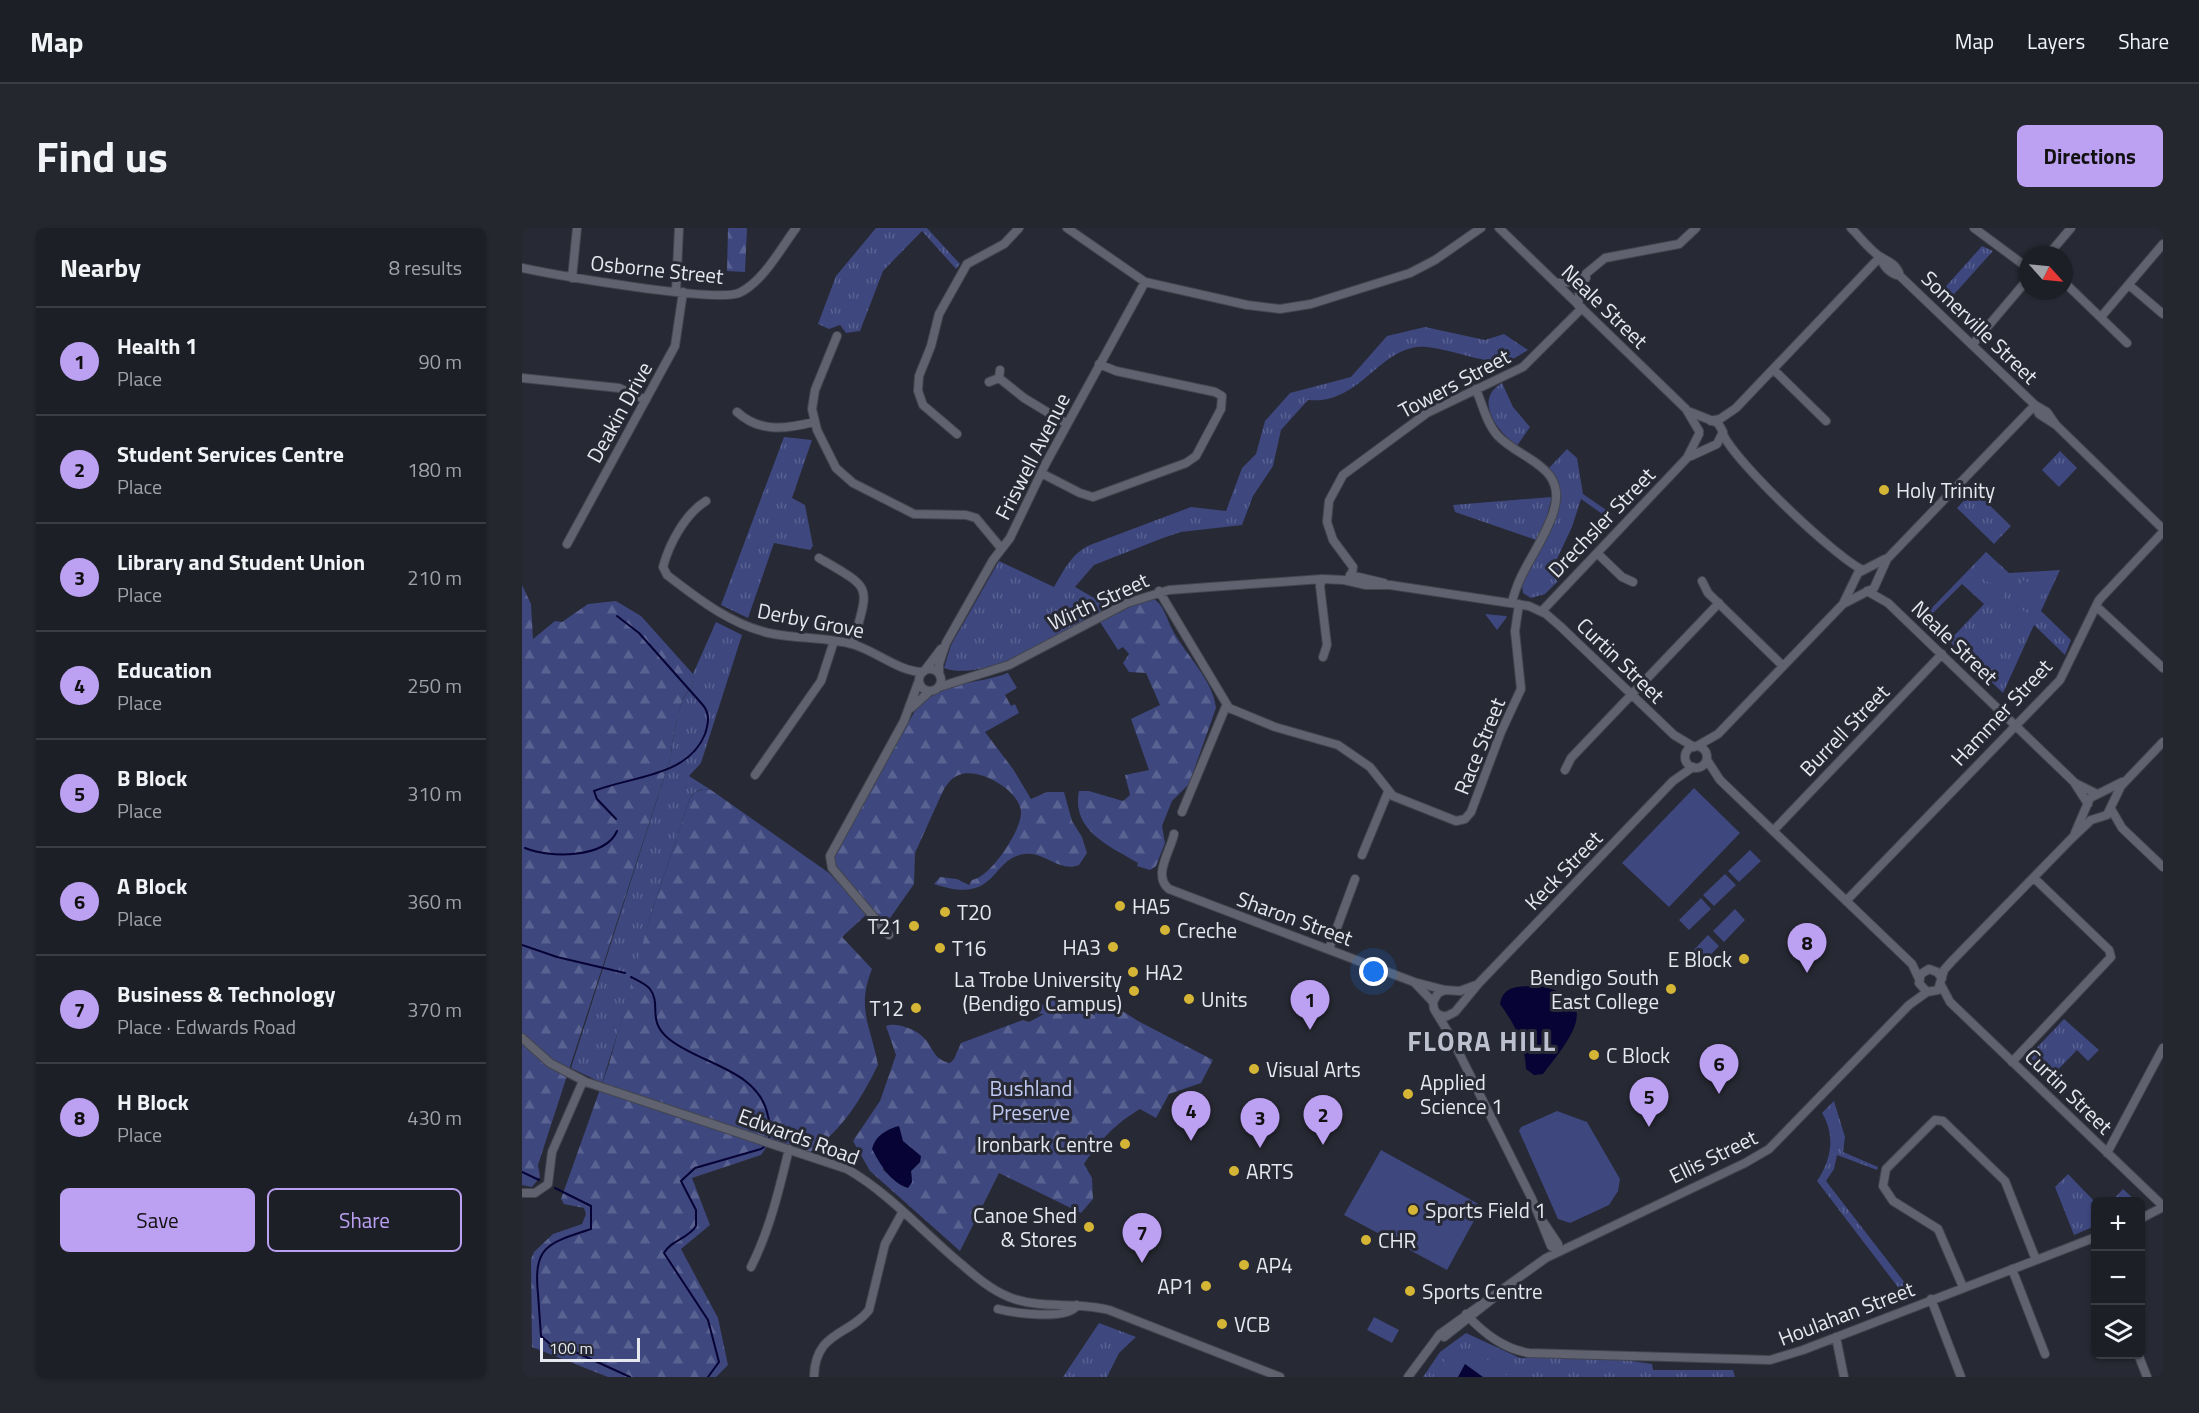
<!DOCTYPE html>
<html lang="en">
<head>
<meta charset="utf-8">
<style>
	body { margin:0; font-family:"Titillium Web",sans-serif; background:#25272f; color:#f1f3f6 }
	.controls { position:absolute; right:18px; bottom:18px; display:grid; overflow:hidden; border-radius:9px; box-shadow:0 2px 4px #0004 }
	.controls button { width:54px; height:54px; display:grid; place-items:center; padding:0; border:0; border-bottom:2px solid #3b3d44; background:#1d1f27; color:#f1f3f6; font:30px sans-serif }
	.compass { position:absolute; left:1497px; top:18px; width:54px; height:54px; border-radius:50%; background:#1d1f27; box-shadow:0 2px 4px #0004; rotate:117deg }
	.scale { position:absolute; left:18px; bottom:15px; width:100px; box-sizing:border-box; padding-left:6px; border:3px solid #e6e8ef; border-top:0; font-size:16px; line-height:21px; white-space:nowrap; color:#e6e8ef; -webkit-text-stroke:4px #272934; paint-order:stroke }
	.you { position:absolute; left:852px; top:744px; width:21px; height:21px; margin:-15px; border:4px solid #fff; border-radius:50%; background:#1a73e8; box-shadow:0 0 0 9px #1a73e833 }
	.badge { display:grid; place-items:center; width:39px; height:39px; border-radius:50%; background:#bca0f2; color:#111; font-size:20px; font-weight:700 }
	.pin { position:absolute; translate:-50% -50px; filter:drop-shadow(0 2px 3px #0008) }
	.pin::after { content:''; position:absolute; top:32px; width:21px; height:18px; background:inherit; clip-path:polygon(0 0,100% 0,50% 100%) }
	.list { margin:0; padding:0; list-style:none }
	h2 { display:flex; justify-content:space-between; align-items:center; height:78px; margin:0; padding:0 24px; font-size:26px }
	h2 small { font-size:20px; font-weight:400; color:#a0a2a7 }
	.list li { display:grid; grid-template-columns:39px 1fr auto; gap:18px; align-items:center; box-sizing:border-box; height:108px; padding:0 24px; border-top:2px solid #3b3d44 }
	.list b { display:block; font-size:22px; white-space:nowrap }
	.list p { margin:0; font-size:20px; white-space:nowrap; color:#a0a2a7 }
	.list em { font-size:20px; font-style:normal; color:#a0a2a7 }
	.actions { display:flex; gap:12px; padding:18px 24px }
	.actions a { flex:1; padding:14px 0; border:2px solid #bca0f2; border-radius:9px; text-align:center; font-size:21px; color:#bca0f2 }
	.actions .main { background:#bca0f2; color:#111 }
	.icon { flex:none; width:33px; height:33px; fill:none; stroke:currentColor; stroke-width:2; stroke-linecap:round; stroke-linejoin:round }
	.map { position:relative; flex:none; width:1641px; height:1149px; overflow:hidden; border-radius:9px }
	header { display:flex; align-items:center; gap:36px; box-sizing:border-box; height:84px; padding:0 30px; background:#1d1f27; border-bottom:2px solid #3b3d44 }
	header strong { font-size:28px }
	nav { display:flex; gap:33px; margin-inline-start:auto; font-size:21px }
	.intro { display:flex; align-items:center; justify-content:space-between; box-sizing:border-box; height:144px; padding:0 36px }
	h1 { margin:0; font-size:42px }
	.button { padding:15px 27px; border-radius:9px; background:#bca0f2; color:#111; font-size:21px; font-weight:700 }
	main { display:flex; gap:36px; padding:0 36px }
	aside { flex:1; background:#1d1f27; border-radius:9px; box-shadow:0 2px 4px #0004 }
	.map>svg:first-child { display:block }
	.grass { fill:url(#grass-tufts) }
	.forest { fill:url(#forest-firs); fill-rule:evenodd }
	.garden { fill:#3e477e }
	.water { fill:#070335 }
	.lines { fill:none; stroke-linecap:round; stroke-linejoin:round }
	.stream { stroke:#070335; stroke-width:2 }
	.minor-casing { stroke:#43454f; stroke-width:10 }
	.minor { stroke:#60636f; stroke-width:8 }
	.poi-dot { fill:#d5b535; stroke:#272934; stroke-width:2 }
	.labels { text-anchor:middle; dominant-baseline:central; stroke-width:6; stroke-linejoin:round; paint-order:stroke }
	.street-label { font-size:21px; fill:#e6e8ef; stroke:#272934 }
	.poi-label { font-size:21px; fill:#e6e8ef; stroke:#272934; text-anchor:start }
	.park-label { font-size:21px; fill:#bfc9f2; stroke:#272934 }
	.district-label { font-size:27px; font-weight:bold; letter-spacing:1.5px; fill:#bdc1cf; stroke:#272934 }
</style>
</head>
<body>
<header>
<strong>Map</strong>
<nav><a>Map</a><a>Layers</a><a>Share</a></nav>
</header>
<div class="intro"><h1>Find us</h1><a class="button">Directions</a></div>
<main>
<aside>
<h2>Nearby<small>8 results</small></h2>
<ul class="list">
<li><span class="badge">1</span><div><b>Health 1</b><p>Place</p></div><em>90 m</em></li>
<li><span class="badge">2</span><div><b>Student Services Centre</b><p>Place</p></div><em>180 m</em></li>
<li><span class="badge">3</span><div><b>Library and Student Union</b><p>Place</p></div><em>210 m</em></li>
<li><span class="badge">4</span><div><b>Education</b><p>Place</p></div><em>250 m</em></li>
<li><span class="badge">5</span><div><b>B Block</b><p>Place</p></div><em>310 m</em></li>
<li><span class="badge">6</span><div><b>A Block</b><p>Place</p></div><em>360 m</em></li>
<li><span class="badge">7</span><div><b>Business &amp; Technology</b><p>Place · Edwards Road</p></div><em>370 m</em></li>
<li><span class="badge">8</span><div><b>H Block</b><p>Place</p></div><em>430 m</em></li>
</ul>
<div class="actions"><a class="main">Save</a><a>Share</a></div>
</aside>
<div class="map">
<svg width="1641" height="1149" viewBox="0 0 1641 1149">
	<defs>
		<pattern id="grass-tufts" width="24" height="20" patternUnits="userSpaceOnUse" patternTransform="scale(1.5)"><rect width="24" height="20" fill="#3e477e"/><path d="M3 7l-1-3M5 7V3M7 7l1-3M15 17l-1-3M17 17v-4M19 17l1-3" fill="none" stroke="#5a6291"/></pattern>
		<pattern id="forest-firs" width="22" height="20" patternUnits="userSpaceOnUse" patternTransform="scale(1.5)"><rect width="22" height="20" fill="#3e477e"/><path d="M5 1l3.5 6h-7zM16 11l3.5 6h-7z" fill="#5a6291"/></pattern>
	</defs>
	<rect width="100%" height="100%" fill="#272934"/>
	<path class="grass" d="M354,0H405L438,36L434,41L400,3L361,43L338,103L324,105L318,97L307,101L296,96L314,48Z
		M1460,18L1471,23L1426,73L1418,65Z
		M903,99L963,112L982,106L1006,122L969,144L963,132C946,129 912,117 895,119C855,124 836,177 786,172L759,202L751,238L731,268L720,297L659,304L641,310L572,337L553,359L588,379C548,400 466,456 422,440L429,417L477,333L532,359C542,342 550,325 568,317L669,279L704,283L720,240L734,226L743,193L768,165L829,149L865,108Z
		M980,155L991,179L1008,199L995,218C977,205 950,172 980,155Z
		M262,209L290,212L270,270L283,277L291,318L288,322L252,315L226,390L199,377Z
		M1045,221L1055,230L1061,266L1090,286L1086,290L1059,271L1050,299L1033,335L1044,345L1023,366L1009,370L1001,365L1000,357C1013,324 1059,275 1027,240Z
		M1538,223L1555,240L1537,259L1520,242Z
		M1452,262L1489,298L1472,316L1435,280Z
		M1030,269L1023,295L1014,312L933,284L931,277Z
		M1464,324L1487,345L1538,342L1519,383L1549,412L1543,427L1512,397L1481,465L1427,413L1462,376L1440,356L1405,391L1402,388Z
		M194,394L220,407L179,535L167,548L189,562C180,560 173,562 168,570L128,689L110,759L80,855L49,840L149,528C150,511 154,493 159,476C162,465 173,460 171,446Z
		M1542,791L1577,822L1566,833L1555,822L1529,849L1507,828Z
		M1312,873L1323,909L1321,924L1356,939L1355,942L1315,927L1312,941L1304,953L1393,1068L1385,1071L1295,953C1309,933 1314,908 1300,885Z
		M1546,946L1573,974V998L1552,1007L1533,959Z
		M1601,961L1614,973H1590Z
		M577,1095L614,1109L597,1125L585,1149H541Z
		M944,1105L998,1130H1090L1130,1136L1131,1142H1211L1213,1149H901L918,1124Z"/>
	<path class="forest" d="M206,0H225L223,44L205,43Z
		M0,357L9,376L11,411L33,393L40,394L66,376L94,373L119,388L171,446C173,460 162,464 159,476C154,493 150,511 149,528L16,937L18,949L10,959L0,957Z
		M632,371C642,377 645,392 651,403C664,427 691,452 694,480L667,556L650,573L640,598L643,615L634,638L628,642L615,638L616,635C588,618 549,603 557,563H567L601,573L608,567L603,547L627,542L609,491L638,477L624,445L607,444L601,435L607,426L601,419L596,422L578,394L610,378Z
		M486,445L495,460L483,467L489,478L493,476L497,485L463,504L491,541L509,571L525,564H542L550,593L560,609L565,625L557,637C538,645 522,623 503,626C467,630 477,678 412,656L418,649L435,651L447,657L450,652C468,650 500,602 499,584C498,562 456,539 437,547C429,550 425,556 421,563L393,625L392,656L366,693L361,694L314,639L311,631L315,621L394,481C425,451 450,458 486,445Z
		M182,561L189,562L307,645L345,686L320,709L350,741C334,781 349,798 356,837C339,871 320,903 288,924L250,911L239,927L170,950L188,997L159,1021L196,1090L206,1137L194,1149H86L10,1119L9,1031L12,1024L31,1006L60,996L64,986L62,980L42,976L39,971L87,836L128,689L168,570L173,564Z
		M532,771L546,773L572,787L583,772L616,793L691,832L679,855L647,866L634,890L618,881C593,896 578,912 562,936L570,950L571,971L559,985L477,945L438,1023L348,943L331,913L358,873L374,827L364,798C374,794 393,801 401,809C412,819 410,831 428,835L432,831L439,815L501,792L507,794L522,786L513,785L511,781ZM398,934L389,943L390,954L386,959L379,957L361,942V937Z"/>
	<path class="garden" d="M1467,342L1489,352L1484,362L1462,352Z
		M1500,352L1522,362L1517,372L1496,361Z
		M1461,355L1483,365L1478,375L1456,365Z
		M1495,364L1516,374L1512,384L1490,374Z
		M1489,377L1510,387L1505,397L1484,387Z
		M963,386L984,388L985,389L975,402Z
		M1172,560L1218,605L1147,679L1100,635Z
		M1228,622L1239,633L1217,654L1206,643Z
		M1203,646L1214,657L1192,678L1181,667Z
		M1179,670L1189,681L1167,702L1157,692Z
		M1213,681L1223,692L1202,714L1191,703Z
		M1186,707L1197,718L1176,740L1165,729Z
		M1035,883L1065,894L1098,951L1096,963L1087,977L1048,995L1036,991L997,903L999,899Z
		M859,922L960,978L925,1042L822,987Z
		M852,1089L877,1102L870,1115L845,1102Z
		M952,1121L985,1148L1006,1149H911L928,1125Z"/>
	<path class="water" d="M1018,758C1084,772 1046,813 1021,846L1012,847L1004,841C1003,815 993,797 978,776C982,755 1000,759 1018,758Z
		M377,898L381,913L399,928L398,934L389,943L390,954L386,960C368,954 358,936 350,921C353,908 365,901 377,898Z
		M943,1136L961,1149H936Z"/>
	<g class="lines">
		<path class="stream" d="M94,591L75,571L72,563C109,548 166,549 183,506C187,494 188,485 180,476L117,405L95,388
			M3,620C26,630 83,631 95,603
			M0,717L35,729L103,745
			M109,749C115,752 124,756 128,761C140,777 124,792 147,811C177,836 237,841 246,888C248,897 250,901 247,910
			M0,944L17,952
			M33,960L69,978V1001C26,1015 11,1018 16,1066C17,1080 18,1094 19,1108L29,1117L51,1123L108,1149
			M186,1149L197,1134L186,1092L142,1025C149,1012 166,1011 174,998V982L159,953L173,940L239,921L245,917"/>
		<defs>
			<path id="minor" d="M545,0L623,54L725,77L758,81L789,76L888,45L913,32L959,0
				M977,0L1164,181L1177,203
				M1329,0C1338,9 1347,21 1357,28C1367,34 1375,36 1378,48L1513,177L1525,184L1534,197L1641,301
				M1452,0L1506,40
				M1526,27L1549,0
				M1358,29C1362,39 1367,45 1378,48
				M0,40C33,47 194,75 217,65C241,54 259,20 274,0
				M50,50L55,0
				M1542,54L1605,115
				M1034,55L1054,54L1083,30L1157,16L1174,0
				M1607,57L1641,86
				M154,63L157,0
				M1056,77L1058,60L1064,50
				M1579,89L1641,16
				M315,108L293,162L290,181L295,202L314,240L331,255L392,286L444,287L454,290L479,320
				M1450,117L1506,51
				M1251,141L1304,193
				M0,150L97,160L124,172
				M477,150L502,170L545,196
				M467,154L477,150L478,142
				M954,161C960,176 965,196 976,208C999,232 1045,238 1032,282C1022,316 997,341 990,375
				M1513,177L1517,186L1534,197
				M215,184C238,205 264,201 292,194
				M1168,184L1196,195L1201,204L1195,216L1169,228
				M1189,193L1198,191L1214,180L1358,29
				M435,206L401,177L396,163L397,148L409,118L417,86L445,36L482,16L497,0
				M1201,206C1212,233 1314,330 1341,342
				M519,245L558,265L571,269L664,235L674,228L699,181L700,168L693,164L594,143L577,136
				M184,273C163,286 147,316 141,339L145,347C176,371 212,399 252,406C278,411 307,409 333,417C355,424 378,444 401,444
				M45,316L153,118L161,64
				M1075,325L1100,349L1111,354
				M297,330C352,362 347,356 331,416
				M828,347L862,355
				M800,351L798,358L805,417L801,429
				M829,353L831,339L811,312L805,294L807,273L821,247L905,185L1001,139L1060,80
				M1180,353L1186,365L1261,438
				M637,363L707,480L753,499L816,517L848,539L871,568L934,593L943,591L949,584L979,504L999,461L993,403L997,376
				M1345,363L1366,375L1552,554L1566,576
				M1321,376L1352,360L1365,331L1513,177
				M1574,378L1641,440
				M1020,383L1165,230L1177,206
				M397 452a11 11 0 1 1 22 0a11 11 0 1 1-22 0Z
				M403,442L419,421
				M417,444V436L424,415L471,332L488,310L524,235L623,54
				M417,459L487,437L605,375L647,362L800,351L822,352L844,357H868L1007,378L1024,386L1038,398L1152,507L1172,519
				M389,480L408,463
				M1175,518L1196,506L1321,376L1336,345L1363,331
				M1163 529a11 11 0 1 1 22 0a11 11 0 1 1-22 0Z
				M1185,532L1198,552L1390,736L1397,751
				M1043,542L1049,530L1197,375
				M233,547L299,453L312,413
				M1553,555L1575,566
				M1589,581L1600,600L1641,639
				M660,584L704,478
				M1251,603L1420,426
				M1553,605L1568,570L1600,554
				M652,606C649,622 630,648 647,661L892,754L923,762
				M840,627L866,564
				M1324,673L1538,452L1577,372L1641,304
				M367,707L310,640L308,628L382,493L396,455
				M807,721L833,651
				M1420,750L1415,744L1407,741L1399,746L1397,755L1405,764L1416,762L1422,742L1430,733L1550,610L1569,592L1585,587L1599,558L1641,514
				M893,755L911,774
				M954,757L938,763L923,762L916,765L911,774L912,781L929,809L1010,971L1029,1018L1036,1023
				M1419,757L1428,774L1641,978
				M915,786L923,789L933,784L957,755L1151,553L1171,539
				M0,810L28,835L64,854L325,941C367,965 401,1004 438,1035C453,1048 469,1062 487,1069C518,1082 555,1073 587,1082L758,1149
				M1490,834L1589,729L1587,722L1512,650
				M1585,925L1641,820
				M0,965H13L26,956L30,924L61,853
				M1618,991L1641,979
				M1022,995L1036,1016V1023
				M229,1039C248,1001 257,962 267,921
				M1490,1041L1523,1126
				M1441,1059L1416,1001L1371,973L1361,958L1364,941L1413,892L1421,893L1483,953L1514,1032
				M1409,1071L1439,1149
				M476,1081C491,1085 547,1093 555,1077
				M944,1086C961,1105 982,1121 1007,1125L1248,1132L1281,1122L1574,1009
				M922,1109L974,1068
				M1314,1109L1322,1149
				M1616,1126L1625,1149
				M292,1149C293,1103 327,1108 347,1082L363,1016L380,985
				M886,1149L918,1106L1024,1030L1223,935L1247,921L1387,777L1405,764"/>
		</defs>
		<use href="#minor" class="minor-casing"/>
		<use href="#minor" class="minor"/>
	</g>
	<g class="poi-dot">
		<circle cx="1362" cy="262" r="6"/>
		<circle cx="598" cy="678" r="6"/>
		<circle cx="423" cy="684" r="6"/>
		<circle cx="392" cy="698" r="6"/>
		<circle cx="643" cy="702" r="6"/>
		<circle cx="591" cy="719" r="6"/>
		<circle cx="418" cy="720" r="6"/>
		<circle cx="1222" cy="731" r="6"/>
		<circle cx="611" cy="744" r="6"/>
		<circle cx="1149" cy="761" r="6"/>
		<circle cx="612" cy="763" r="6"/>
		<circle cx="667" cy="771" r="6"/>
		<circle cx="394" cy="780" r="6"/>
		<circle cx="1072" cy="827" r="6"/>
		<circle cx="732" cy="841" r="6"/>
		<circle cx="886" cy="866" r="6"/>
		<circle cx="603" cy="916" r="6"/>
		<circle cx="712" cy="943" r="6"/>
		<circle cx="891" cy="982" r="6"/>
		<circle cx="567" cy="999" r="6"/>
		<circle cx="844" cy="1012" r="6"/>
		<circle cx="722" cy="1037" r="6"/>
		<circle cx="684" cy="1058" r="6"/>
		<circle cx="888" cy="1063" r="6"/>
		<circle cx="700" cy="1096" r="6"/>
	</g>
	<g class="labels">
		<g class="street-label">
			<text transform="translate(135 41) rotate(6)">Osborne Street</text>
			<text transform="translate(1083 78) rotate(44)">Neale Street</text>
			<text transform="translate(1458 99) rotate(44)">Somerville Street</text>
			<text transform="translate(932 155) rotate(-28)">Towers Street</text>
			<text transform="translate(97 184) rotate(-61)">Deakin Drive</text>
			<text transform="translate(510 228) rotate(-63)">Friswell Avenue</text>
			<text transform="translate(1079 294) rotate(-46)">Drechsler Street</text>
			<text transform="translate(576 373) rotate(-25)">Wirth Street</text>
			<text transform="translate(289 392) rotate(11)">Derby Grove</text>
			<text transform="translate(1433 414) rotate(44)">Neale Street</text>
			<text transform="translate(1099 432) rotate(44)">Curtin Street</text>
			<text transform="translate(1479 484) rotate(-47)">Hammer Street</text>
			<text transform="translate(1322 502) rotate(-46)">Burrell Street</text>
			<text transform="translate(957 518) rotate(-68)">Race Street</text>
			<text transform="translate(1041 642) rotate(-46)">Keck Street</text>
			<text transform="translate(773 690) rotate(20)">Sharon Street</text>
			<text transform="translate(1547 863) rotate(44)">Curtin Street</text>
			<text transform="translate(277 908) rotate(20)">Edwards Road</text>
			<text transform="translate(1191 928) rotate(-26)">Ellis Street</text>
			<text transform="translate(1324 1085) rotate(-21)">Houlahan Street</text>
		</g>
		<g class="poi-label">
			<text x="1374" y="262">Holy Trinity</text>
			<text x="610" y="678">HA5</text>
			<text x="435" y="684">T20</text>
			<text x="380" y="698" text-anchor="end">T21</text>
			<text x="655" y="702">Creche</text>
			<text x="579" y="719" text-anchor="end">HA3</text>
			<text x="430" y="720">T16</text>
			<text x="1210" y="731" text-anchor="end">E Block</text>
			<text x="623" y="744">HA2</text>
			<text x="1137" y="749" text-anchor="end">Bendigo South<tspan x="1137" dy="24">East College</tspan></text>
			<text x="600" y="751" text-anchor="end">La Trobe University<tspan x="600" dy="24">(Bendigo Campus)</tspan></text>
			<text x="679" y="771">Units</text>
			<text x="382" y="780" text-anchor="end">T12</text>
			<text x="1084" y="827">C Block</text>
			<text x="744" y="841">Visual Arts</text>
			<text x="898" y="854">Applied<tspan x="898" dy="24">Science 1</tspan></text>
			<text x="591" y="916" text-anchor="end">Ironbark Centre</text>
			<text x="724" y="943">ARTS</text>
			<text x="903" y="982">Sports Field 1</text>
			<text x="555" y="987" text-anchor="end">Canoe Shed<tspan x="555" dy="24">&amp; Stores</tspan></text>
			<text x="856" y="1012">CHR</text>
			<text x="734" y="1037">AP4</text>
			<text x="672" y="1058" text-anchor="end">AP1</text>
			<text x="900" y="1063">Sports Centre</text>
			<text x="712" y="1096">VCB</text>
		</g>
		<g class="park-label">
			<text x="509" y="860">Bushland<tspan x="509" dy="24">Preserve</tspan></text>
		</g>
		<g class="district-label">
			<text x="960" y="812">FLORA HILL</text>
		</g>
	</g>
</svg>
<div class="controls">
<button>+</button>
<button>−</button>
<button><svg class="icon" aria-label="layers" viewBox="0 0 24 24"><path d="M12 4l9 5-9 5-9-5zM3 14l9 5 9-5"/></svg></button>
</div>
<svg class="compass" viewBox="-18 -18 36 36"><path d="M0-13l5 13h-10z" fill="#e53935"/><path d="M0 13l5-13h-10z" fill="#a0a2a7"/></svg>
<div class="scale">100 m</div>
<div class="you"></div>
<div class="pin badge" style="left:788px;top:802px">1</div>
<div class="pin badge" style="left:801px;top:917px">2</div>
<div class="pin badge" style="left:738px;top:920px">3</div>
<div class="pin badge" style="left:669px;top:913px">4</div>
<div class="pin badge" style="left:1127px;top:899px">5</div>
<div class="pin badge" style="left:1197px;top:866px">6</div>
<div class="pin badge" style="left:620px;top:1035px">7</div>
<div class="pin badge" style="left:1285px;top:745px">8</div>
</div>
</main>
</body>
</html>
